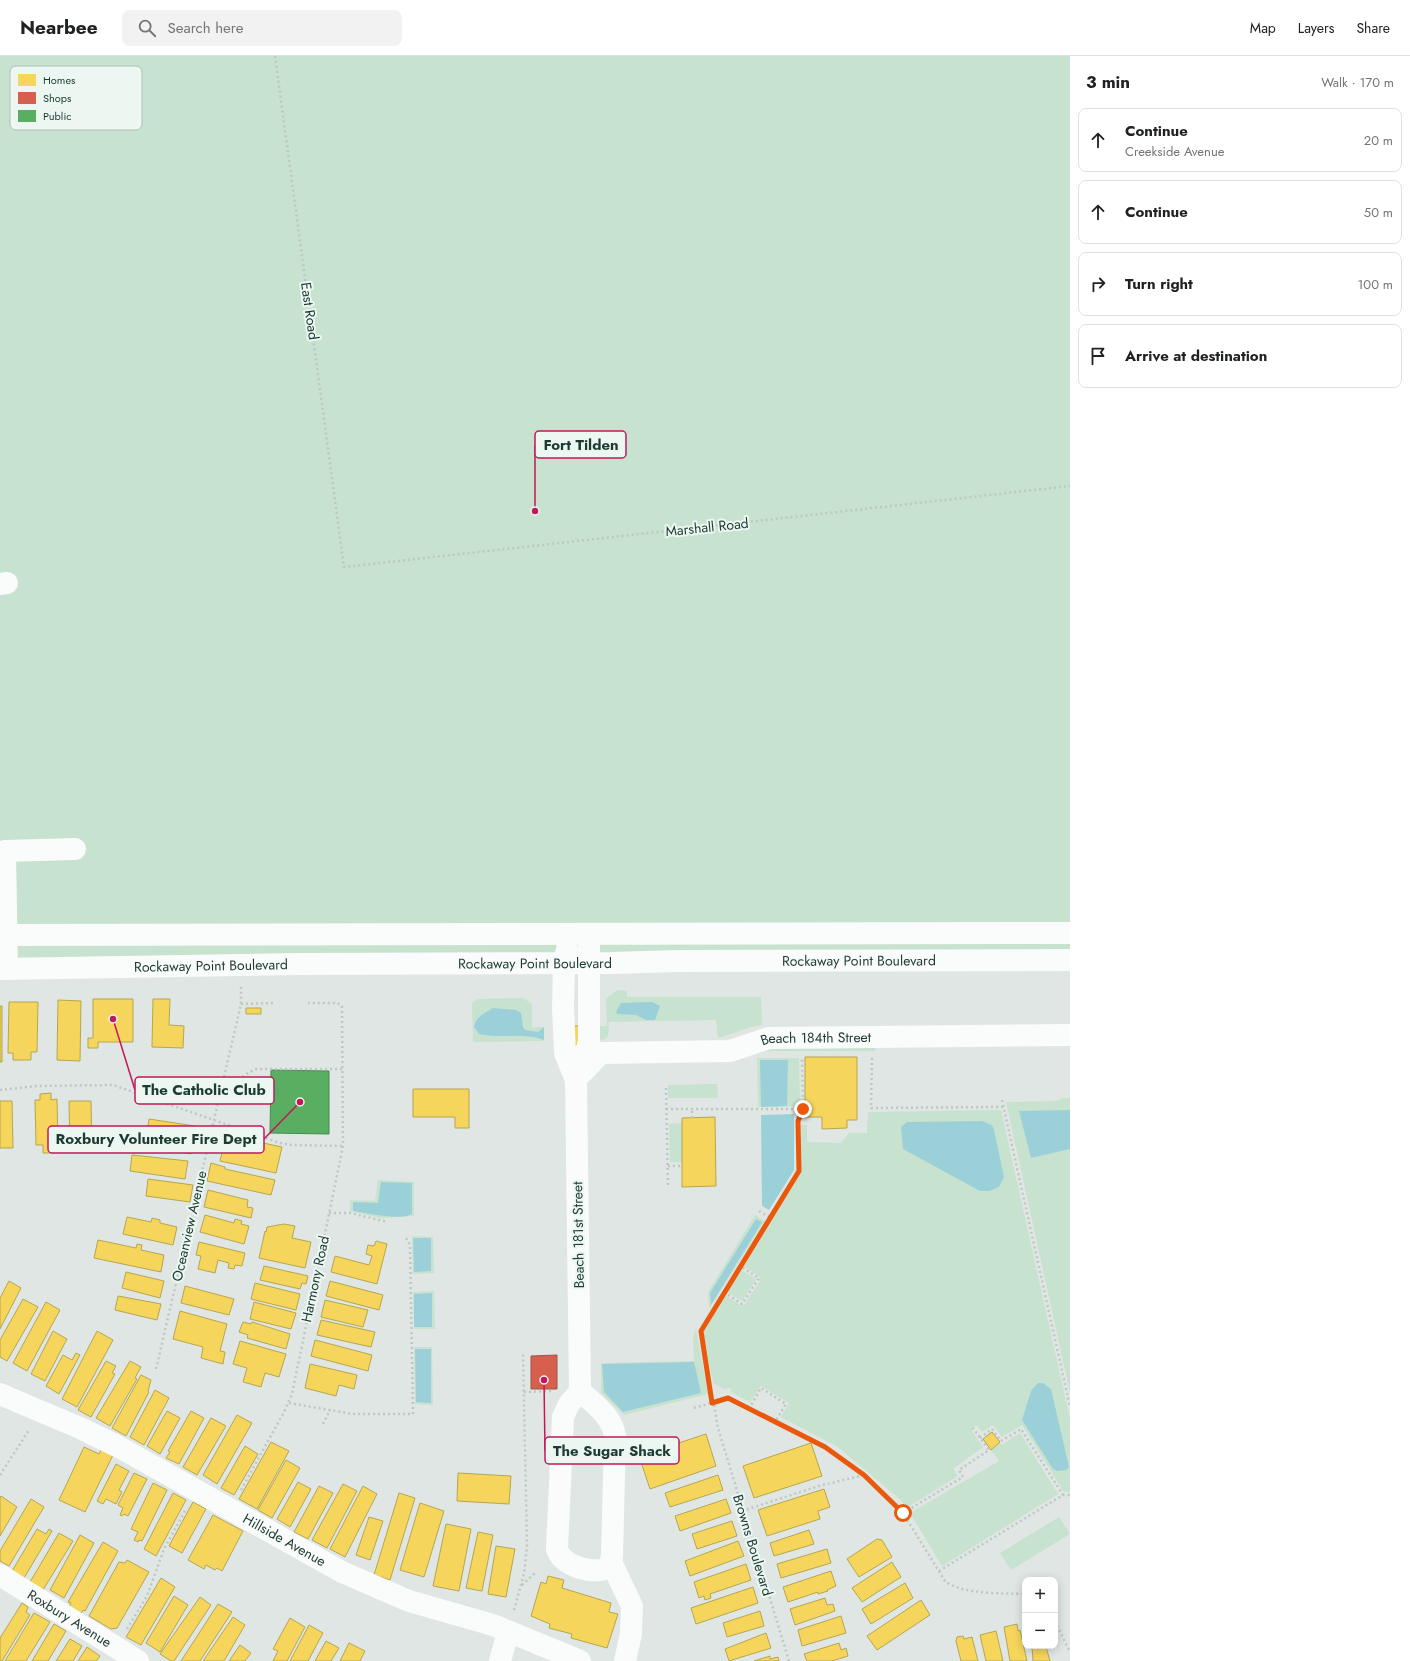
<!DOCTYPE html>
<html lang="en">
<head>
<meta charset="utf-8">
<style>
	body { margin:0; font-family:Jost,sans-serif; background:#f2f2f2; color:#202124 }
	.controls { position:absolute; right:12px; bottom:12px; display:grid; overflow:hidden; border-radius:8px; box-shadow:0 2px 10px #0003 }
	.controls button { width:36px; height:36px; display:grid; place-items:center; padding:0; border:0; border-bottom:1px solid #e0e0e0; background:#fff; color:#202124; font:20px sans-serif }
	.stop { position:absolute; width:12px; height:12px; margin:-9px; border:3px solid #ea580c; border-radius:50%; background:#fff }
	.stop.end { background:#ea580c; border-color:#fff; box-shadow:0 1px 4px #0008 }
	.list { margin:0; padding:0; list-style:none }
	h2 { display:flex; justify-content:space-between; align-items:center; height:52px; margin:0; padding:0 16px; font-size:17px }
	h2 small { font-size:13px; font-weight:400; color:#757577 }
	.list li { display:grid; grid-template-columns:26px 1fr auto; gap:12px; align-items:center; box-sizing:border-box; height:64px; margin:0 8px 8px; padding:0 8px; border:1px solid #e0e0e0; border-radius:8px }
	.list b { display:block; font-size:15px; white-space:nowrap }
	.list p { margin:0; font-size:13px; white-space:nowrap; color:#757577 }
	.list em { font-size:13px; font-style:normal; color:#757577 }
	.icon { flex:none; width:22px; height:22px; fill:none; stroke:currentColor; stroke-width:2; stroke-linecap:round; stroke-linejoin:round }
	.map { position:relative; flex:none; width:1070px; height:1605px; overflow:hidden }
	header { display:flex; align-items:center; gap:24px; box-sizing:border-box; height:56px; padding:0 20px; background:#fff; border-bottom:1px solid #e0e0e0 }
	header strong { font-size:19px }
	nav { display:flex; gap:22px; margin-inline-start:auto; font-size:14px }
	.search { width:280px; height:36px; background:#f2f2f2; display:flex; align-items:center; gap:10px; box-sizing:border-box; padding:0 14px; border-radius:8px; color:#757577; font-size:15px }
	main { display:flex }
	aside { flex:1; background:#fff }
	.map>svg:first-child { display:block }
	.green { fill:#c7e2cf }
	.water { fill:#9bd0d9 }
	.homes { fill:#f6d55c; stroke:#b5a650 }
	.shops { fill:#d6604d; stroke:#9e5545 }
	.public { fill:#5aae61; stroke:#488b53 }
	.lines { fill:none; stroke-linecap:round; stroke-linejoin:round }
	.path { stroke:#bdc8c5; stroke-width:2.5; stroke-dasharray:2 3; stroke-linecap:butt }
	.minor { stroke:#fafbfb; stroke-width:22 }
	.route { stroke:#ea580c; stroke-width:5 }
	.labels { text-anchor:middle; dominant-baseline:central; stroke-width:4; stroke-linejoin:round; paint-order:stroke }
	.street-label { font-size:14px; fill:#1d3a33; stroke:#ecf7f2 }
	.key { fill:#ecf7f2; stroke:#aebeb9; stroke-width:1 }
	.key-label { font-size:11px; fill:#1d3a33 }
	.leader { fill:none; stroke:#c2185b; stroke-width:1.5 }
	.callout-dot { fill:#c2185b; stroke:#ecf7f2; stroke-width:1.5 }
	.callout { fill:#ecf7f2; stroke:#c2185b; stroke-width:1.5 }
	.callout-label { font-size:15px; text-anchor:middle; font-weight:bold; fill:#1d3a33 }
</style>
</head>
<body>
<header>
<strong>Nearbee</strong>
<div class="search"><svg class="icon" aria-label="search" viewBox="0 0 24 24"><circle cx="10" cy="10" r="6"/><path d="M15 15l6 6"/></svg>Search here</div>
<nav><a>Map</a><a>Layers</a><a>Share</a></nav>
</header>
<main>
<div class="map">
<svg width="1070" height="1605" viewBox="0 0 1070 1605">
	<rect width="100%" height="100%" fill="#e0e6e3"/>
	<path class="green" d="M0,0H1070V909L0,912Z
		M617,934L627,935V941H761L762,969L751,971L719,982L717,978L716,964L609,966C608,974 611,981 602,984L599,983L595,970H607L606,943Z
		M523,942L532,948V971H544L543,985L473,986L472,947L478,943Z
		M875,992V995H759L766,993Z
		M757,1002H799L800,1050L758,1051Z
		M717,1028L718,1042H668V1029Z
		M1063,1042H1070V1337L1006,1046L1057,1045Z
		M1001,1054L1070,1363V1436H1064L1022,1369L1002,1381L993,1369L982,1376L976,1369L972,1375L983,1391L953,1413L958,1420L906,1452L902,1445L838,1391L781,1361L789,1347L761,1330L750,1346L731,1336V1333L728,1332L726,1334L713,1327L703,1274L725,1239L742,1250L744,1249L760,1225L759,1224L760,1221L744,1210L801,1116V1069H807V1086L841,1087L849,1077H867L868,1056Z
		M682,1067V1106H670L669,1068Z
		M378,1124L414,1126V1160L381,1162L350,1155V1144L375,1145Z
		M755,1159L765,1165L709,1253L708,1236Z
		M412,1180L433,1181L434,1217L413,1218Z
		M741,1214L756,1223L742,1245L727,1236Z
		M434,1235L435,1273H414L413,1236Z
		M696,1273L708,1338L624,1359L601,1337V1307L694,1305L693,1280Z
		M414,1291H432L433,1349L415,1348Z
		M1020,1377L1058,1438L942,1510L910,1457L999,1405L991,1394L1000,1386L1002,1389Z
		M1059,1461L1070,1478L1011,1514L1000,1497Z"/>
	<path class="water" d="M652,946L660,950L655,964H646L636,959L617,958L616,956L621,947Z
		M493,952L516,954L521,957L523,971L525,974L538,976L544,971V984C523,976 501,983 479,978L474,971C476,960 484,958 493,952Z
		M760,1004H788L787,1050L761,1051Z
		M1070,1054V1093L1031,1102L1019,1055Z
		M794,1058V1114L769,1154L762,1150L761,1059Z
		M982,1065L992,1069L994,1074L1004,1121L999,1131L989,1135H980L903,1093L901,1071L907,1066Z
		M381,1126L412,1127V1158C399,1165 368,1157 353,1155V1146L378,1147Z
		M756,1163L762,1166L711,1249L710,1237Z
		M413,1182H431V1215L414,1216Z
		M432,1237V1271H414V1238Z
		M415,1293H431V1347L416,1346Z
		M694,1306L701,1337L623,1356L604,1336L602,1308Z
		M1038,1327H1043L1051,1333L1069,1411L1066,1414L1057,1415L1053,1413L1022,1364L1031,1335Z"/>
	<path class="homes" d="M93,943H133V986H98V992H88V982H93Z
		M153,943H170L169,969L184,970L183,992L152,991Z
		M58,944L81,945L80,1005L57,1004Z
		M9,946H38L37,996H31V1004H13V997H8Z
		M0,950H2V1006H0Z
		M246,952H261V958H246Z
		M572,970H582L583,988H572Z
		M805,1001H857V1064H847V1072L822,1073V1061H805Z
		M413,1033H469V1072H455V1061H413Z
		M51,1037V1044L57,1043L58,1089H53L54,1097H43V1089H36L35,1044H40V1038Z
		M0,1045H12L13,1092H0Z
		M69,1045H91L92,1096H70Z
		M715,1061L716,1130L682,1131V1062Z
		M149,1063L195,1070L191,1098L145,1091Z
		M226,1079L282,1091L276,1117L220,1105Z
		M132,1099L188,1105L185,1123L130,1115Z
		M211,1107L225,1111V1113L275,1124L271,1139L207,1125Z
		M148,1123L193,1129L190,1146L146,1140Z
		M208,1134L248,1144L247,1151L253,1152L251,1162L204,1151Z
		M205,1159L234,1167L235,1163L242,1165L241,1168L249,1170L244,1188L200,1176Z
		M127,1161L151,1166L152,1162L160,1164V1167L177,1171L173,1189L123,1178Z
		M284,1168L295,1170L292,1182L311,1186L305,1212L259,1202L265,1175L266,1176L267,1171Z
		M98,1184L136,1192L137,1188L142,1189L141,1194L164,1199L161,1216L94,1202Z
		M376,1185L387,1188L377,1228L331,1216L335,1200L369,1209L372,1200L366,1198L368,1189L374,1190Z
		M199,1186L245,1197L242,1210L235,1209L234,1213L228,1212L229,1207L218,1204L215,1217L198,1213L201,1200L196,1199Z
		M264,1210L308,1220L306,1228L302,1227L300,1233L260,1224Z
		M126,1216L164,1225L160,1242L122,1232Z
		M9,1225L21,1232L0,1273V1242Z
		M330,1225L383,1239L379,1254L326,1240Z
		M255,1227L300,1238L296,1254L251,1243Z
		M185,1230L234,1243L229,1259L181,1247Z
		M118,1240L161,1248L157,1264L115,1254Z
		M23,1243L38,1251L7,1305L0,1301V1284Z
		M325,1244L368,1254L363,1271L321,1261Z
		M46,1246L60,1254L27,1315L13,1307Z
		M254,1246L296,1257L291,1273L250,1263Z
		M180,1255L227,1268L220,1295L225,1296L223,1308L201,1302L203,1291L173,1283Z
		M321,1264L375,1276L371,1291L317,1279Z
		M243,1266L251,1268L252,1266L290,1278L286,1293L247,1282L248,1279L239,1276Z
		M53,1275L67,1283L45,1325L31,1318Z
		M97,1275L113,1284L77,1351L62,1343Z
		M315,1284L372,1299L368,1315L311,1300Z
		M240,1285L286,1298L279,1321L265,1317L261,1331L243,1326L247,1312L233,1308Z
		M76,1297L80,1299L59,1338L46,1330L63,1299L72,1304Z
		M106,1305L116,1310L112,1317L115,1318L91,1361L78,1354Z
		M130,1305L141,1311L135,1322L137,1323L110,1370L96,1362Z
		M310,1308L357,1319L354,1333L339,1329L336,1340L305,1332Z
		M141,1319L151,1324L148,1335L149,1336L126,1380L112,1372Z
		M155,1334L169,1342L144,1389L130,1381Z
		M167,1355L180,1362L160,1398L147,1390Z
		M191,1355L204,1362L179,1408L166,1402L170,1396L168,1395Z
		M237,1359L252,1367L217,1428L203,1419Z
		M211,1362L226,1370L197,1419L183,1411Z
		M992,1376L1000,1386L991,1394L983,1383Z
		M706,1378L716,1410L650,1433L639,1400Z
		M271,1386L289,1395L257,1453L239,1443Z
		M811,1387L822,1420L754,1442L743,1410Z
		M245,1390L258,1398L234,1439L221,1432Z
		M84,1391L99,1398L102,1391L114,1397L85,1456L59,1444Z
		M286,1404L300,1412L272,1462L258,1454Z
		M116,1408L129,1415L119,1434L122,1436L116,1448L106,1443L103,1448L97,1445Z
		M134,1417L147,1423L128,1460L124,1458L122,1460L120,1459L123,1452L118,1449Z
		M458,1417L511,1420L509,1448L457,1445Z
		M718,1419L723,1434L670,1451L665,1437Z
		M298,1426L311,1433L290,1471L277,1463Z
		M153,1427L167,1434L142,1485L139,1484L138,1486L134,1484L138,1476L131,1473Z
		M343,1428L357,1435L327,1492L312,1484Z
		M319,1430L333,1437L308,1483L294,1476Z
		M363,1430L377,1438L345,1501L330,1493Z
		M824,1433L830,1451L818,1455L820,1463L767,1480L758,1454Z
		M173,1437L186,1444L156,1500L144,1493Z
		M399,1437L415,1442L390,1524L374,1519Z
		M1,1440L17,1451L0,1480V1442Z
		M31,1443L44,1451L9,1510L0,1505V1495Z
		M726,1443L731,1457L680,1475L675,1460Z
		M193,1446L206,1453L182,1497L169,1490Z
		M420,1447L444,1455L424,1521L400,1514Z
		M213,1459L243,1475L222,1515L217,1512L215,1514L206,1509L204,1513L188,1504Z
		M369,1461L383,1465L370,1504L356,1499Z
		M732,1465L737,1480L697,1493L692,1478Z
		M446,1468L471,1473L459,1535L433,1530Z
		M37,1473L46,1478L49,1473L52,1475L24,1522L12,1515Z
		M809,1474L814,1488L774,1500L770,1487Z
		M478,1476L493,1479L482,1535L466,1532Z
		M59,1477L73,1485L43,1534L30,1526Z
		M80,1479L94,1487L64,1542L50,1534Z
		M877,1483L882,1484L892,1501L859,1521L847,1503Z
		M738,1485L744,1500L690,1520L685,1505Z
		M103,1486L118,1495L85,1555L83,1554L79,1561L67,1554L71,1547L68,1546Z
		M496,1490L515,1493L506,1541L488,1538Z
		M827,1493L831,1507L781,1522L777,1508Z
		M127,1504L149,1516L117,1572L111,1573L89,1560L119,1506L125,1507Z
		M892,1506L901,1521L862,1546L852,1532Z
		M746,1508L751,1524L710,1538L711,1542L705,1544L704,1540L699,1542L694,1526Z
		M831,1515L836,1530L827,1534L828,1535L818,1538V1536L788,1546L783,1531Z
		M548,1520L564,1524L562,1532L611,1547L609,1556L618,1558L607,1592L571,1582L572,1578L549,1572L550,1568L531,1560L541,1526L546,1528Z
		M161,1522L175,1531L141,1589L126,1581Z
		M905,1527L913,1542L871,1568L862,1553Z
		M753,1531L758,1547L696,1568L691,1552Z
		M174,1540L188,1549L160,1596L146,1587Z
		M200,1541L211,1549L174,1605H171L160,1598Z
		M825,1542L827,1549L833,1548L835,1555L795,1569L790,1553Z
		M921,1544L930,1559L877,1594L867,1580Z
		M22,1547L28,1551L26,1556L30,1559L2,1605H0V1582Z
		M218,1548L232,1556L200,1605H181Z
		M760,1555L764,1570L727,1581L723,1567Z
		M34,1557L50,1566L26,1605H5Z
		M841,1560L846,1577L802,1590L798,1574Z
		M233,1561L245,1569L224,1605H203Z
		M290,1562L305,1571L287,1605H273L278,1595L273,1593Z
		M54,1568L66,1575L48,1605H32Z
		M1017,1568L1018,1575L1020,1574L1027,1605H1010L1004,1571Z
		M309,1569L323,1577L308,1605H290Z
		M996,1575L1003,1605H986L980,1579Z
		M766,1577L771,1592L729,1605L725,1593Z
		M963,1580L964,1583L972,1581L978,1605H961L956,1585L957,1581Z
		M70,1583L82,1590L73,1605H56Z
		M326,1585L339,1592L331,1605H315Z
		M349,1587L365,1595L360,1605H340Z
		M839,1587L841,1594L846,1592L848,1600L832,1605H807L804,1598Z
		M240,1589L251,1597L245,1605H229Z
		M1032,1590H1037V1593L1046,1591L1050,1605H1033Z
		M87,1591L100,1600L96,1605H78Z
		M770,1600V1603L778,1601L779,1605H754Z"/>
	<path class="shops" d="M557,1299V1333H531V1300Z"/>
	<path class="public" d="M271,1014L329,1015V1078L270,1077Z"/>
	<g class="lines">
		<path class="path" d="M275,0L344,511L1070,430
			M241,948L275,947
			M872,1002L871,1052L1003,1051
			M666,1032L668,1130
			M0,1034L37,1030L113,1029L280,1087L292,1089L343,1090
			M221,1034L255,1013H342
			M1002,1044L1070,1351
			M666,1053H803
			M692,1062V1053
			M668,1110H682
			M759,1155L769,1161
			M329,1157H350L388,1166
			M724,1236L742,1248L759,1222L740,1210
			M156,1313L241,948V931
			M524,1336L552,1335
			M289,1347L353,1358H413L410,1189L406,1182
			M694,1352L728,1342L825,1391L864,1419
			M749,1353L761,1332L786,1348L775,1366
			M323,1368L330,1354
			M980,1382L992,1373L1001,1385L1021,1373L1063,1439
			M0,1419L29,1374
			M241,1434L284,1356L292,1338L343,1090L342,950L337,947H308
			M742,1455L819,1430L864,1419L901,1454L945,1525C962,1539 1004,1537 1025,1538
			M903,1457L963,1421L959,1414L989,1394L973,1372
			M939,1515L1063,1439H1070
			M522,1529L535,1517
			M514,1554L524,1518L527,1490L523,1298
			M1055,1565L1070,1596
			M127,1573L147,1540L164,1493L186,1453
			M789,1605L718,1372L701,1275L799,1115L798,1065L803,1053L802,1002"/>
		<g class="minor">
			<path d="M0,528L7,527"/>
			<path d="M0,879L1070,877"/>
			<path d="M567,893L564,907L563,952L565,997L576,1024"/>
			<path id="s1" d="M0,913L299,908L611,907L677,905L1070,904"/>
			<path d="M7,913L5,795L75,793"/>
			<path id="s2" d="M581,1018L601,997L730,995L769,982L1070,979"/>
			<path d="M580,1335C594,1348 612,1360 615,1380L612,1500L609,1511C595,1520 561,1510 557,1493L563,1361L569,1348L580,1335L576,1024L589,986V891"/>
			<path id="s3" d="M0,1338L80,1372L119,1391L342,1516L409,1545L493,1569L580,1605"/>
			<path d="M611,1506L632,1550L631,1578L625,1605"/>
			<path id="s4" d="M0,1519L138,1605"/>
			<path d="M500,1605L508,1576"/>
		</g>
	</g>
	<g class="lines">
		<path class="route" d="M803,1053L798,1065L799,1115L701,1275L712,1347L728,1342L825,1391L864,1419L903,1457"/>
	</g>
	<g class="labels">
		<g class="street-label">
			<text transform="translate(310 255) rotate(82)">East Road</text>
			<text transform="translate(707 471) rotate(-6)">Marshall Road</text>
			<text stroke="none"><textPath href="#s1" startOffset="859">Rockaway Point Boulevard</textPath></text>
			<text stroke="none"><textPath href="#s1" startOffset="535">Rockaway Point Boulevard</textPath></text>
			<text stroke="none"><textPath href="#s1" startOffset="211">Rockaway Point Boulevard</textPath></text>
			<text stroke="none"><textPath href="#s2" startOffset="246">Beach 184th Street</textPath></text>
			<text transform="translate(189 1170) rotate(-77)">Oceanview Avenue</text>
			<text transform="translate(578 1179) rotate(-91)">Beach 181st Street</text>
			<text transform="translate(315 1223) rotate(-78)">Harmony Road</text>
			<text stroke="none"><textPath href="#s3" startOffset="320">Hillside Avenue</textPath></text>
			<text transform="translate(753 1489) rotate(73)">Browns Boulevard</text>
			<text stroke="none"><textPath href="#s4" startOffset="82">Roxbury Avenue</textPath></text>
		</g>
	</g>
	<rect x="10" y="10" width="132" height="64" rx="6" class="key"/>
	<rect x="18" y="18" width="18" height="12" fill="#f6d55c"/>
	<rect x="18" y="36" width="18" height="12" fill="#d6604d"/>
	<rect x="18" y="54" width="18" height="12" fill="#5aae61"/>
	<g class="key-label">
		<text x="43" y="28">Homes</text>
		<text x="43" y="46">Shops</text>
		<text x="43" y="64">Public</text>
	</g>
	<path class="leader" d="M535 455L535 389M113 963L135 1034M300 1046L264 1083M544 1324L545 1395"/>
	<g class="callout-dot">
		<circle cx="535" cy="455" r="4"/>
		<circle cx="113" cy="963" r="4"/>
		<circle cx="300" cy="1046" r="4"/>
		<circle cx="544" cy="1324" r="4"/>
	</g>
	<g class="callout">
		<rect x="535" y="375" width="91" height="27" rx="4"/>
		<rect x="135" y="1021" width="139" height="27" rx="4"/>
		<rect x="48" y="1070" width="216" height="27" rx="4"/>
		<rect x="545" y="1381" width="134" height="27" rx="4"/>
	</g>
	<g class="callout-label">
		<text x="581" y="394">Fort Tilden</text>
		<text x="204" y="1039">The Catholic Club</text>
		<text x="156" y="1088">Roxbury Volunteer Fire Dept</text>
		<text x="612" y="1400">The Sugar Shack</text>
	</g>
</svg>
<div class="controls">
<button>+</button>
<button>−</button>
</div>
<div class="stop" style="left:903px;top:1457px"></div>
<div class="stop end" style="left:803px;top:1053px"></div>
</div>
<aside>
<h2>3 min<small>Walk · 170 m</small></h2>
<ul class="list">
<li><svg class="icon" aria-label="ahead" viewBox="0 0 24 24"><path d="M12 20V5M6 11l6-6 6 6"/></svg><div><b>Continue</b><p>Creekside Avenue</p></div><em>20 m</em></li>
<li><svg class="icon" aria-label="ahead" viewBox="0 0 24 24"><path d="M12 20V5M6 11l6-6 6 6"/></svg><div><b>Continue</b></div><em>50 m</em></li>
<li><svg class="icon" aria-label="right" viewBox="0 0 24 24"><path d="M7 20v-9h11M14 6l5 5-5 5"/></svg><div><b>Turn right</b></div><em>100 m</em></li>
<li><svg class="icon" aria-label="arrive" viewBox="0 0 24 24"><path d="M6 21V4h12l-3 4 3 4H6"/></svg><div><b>Arrive at destination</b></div></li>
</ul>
</aside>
</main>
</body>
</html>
